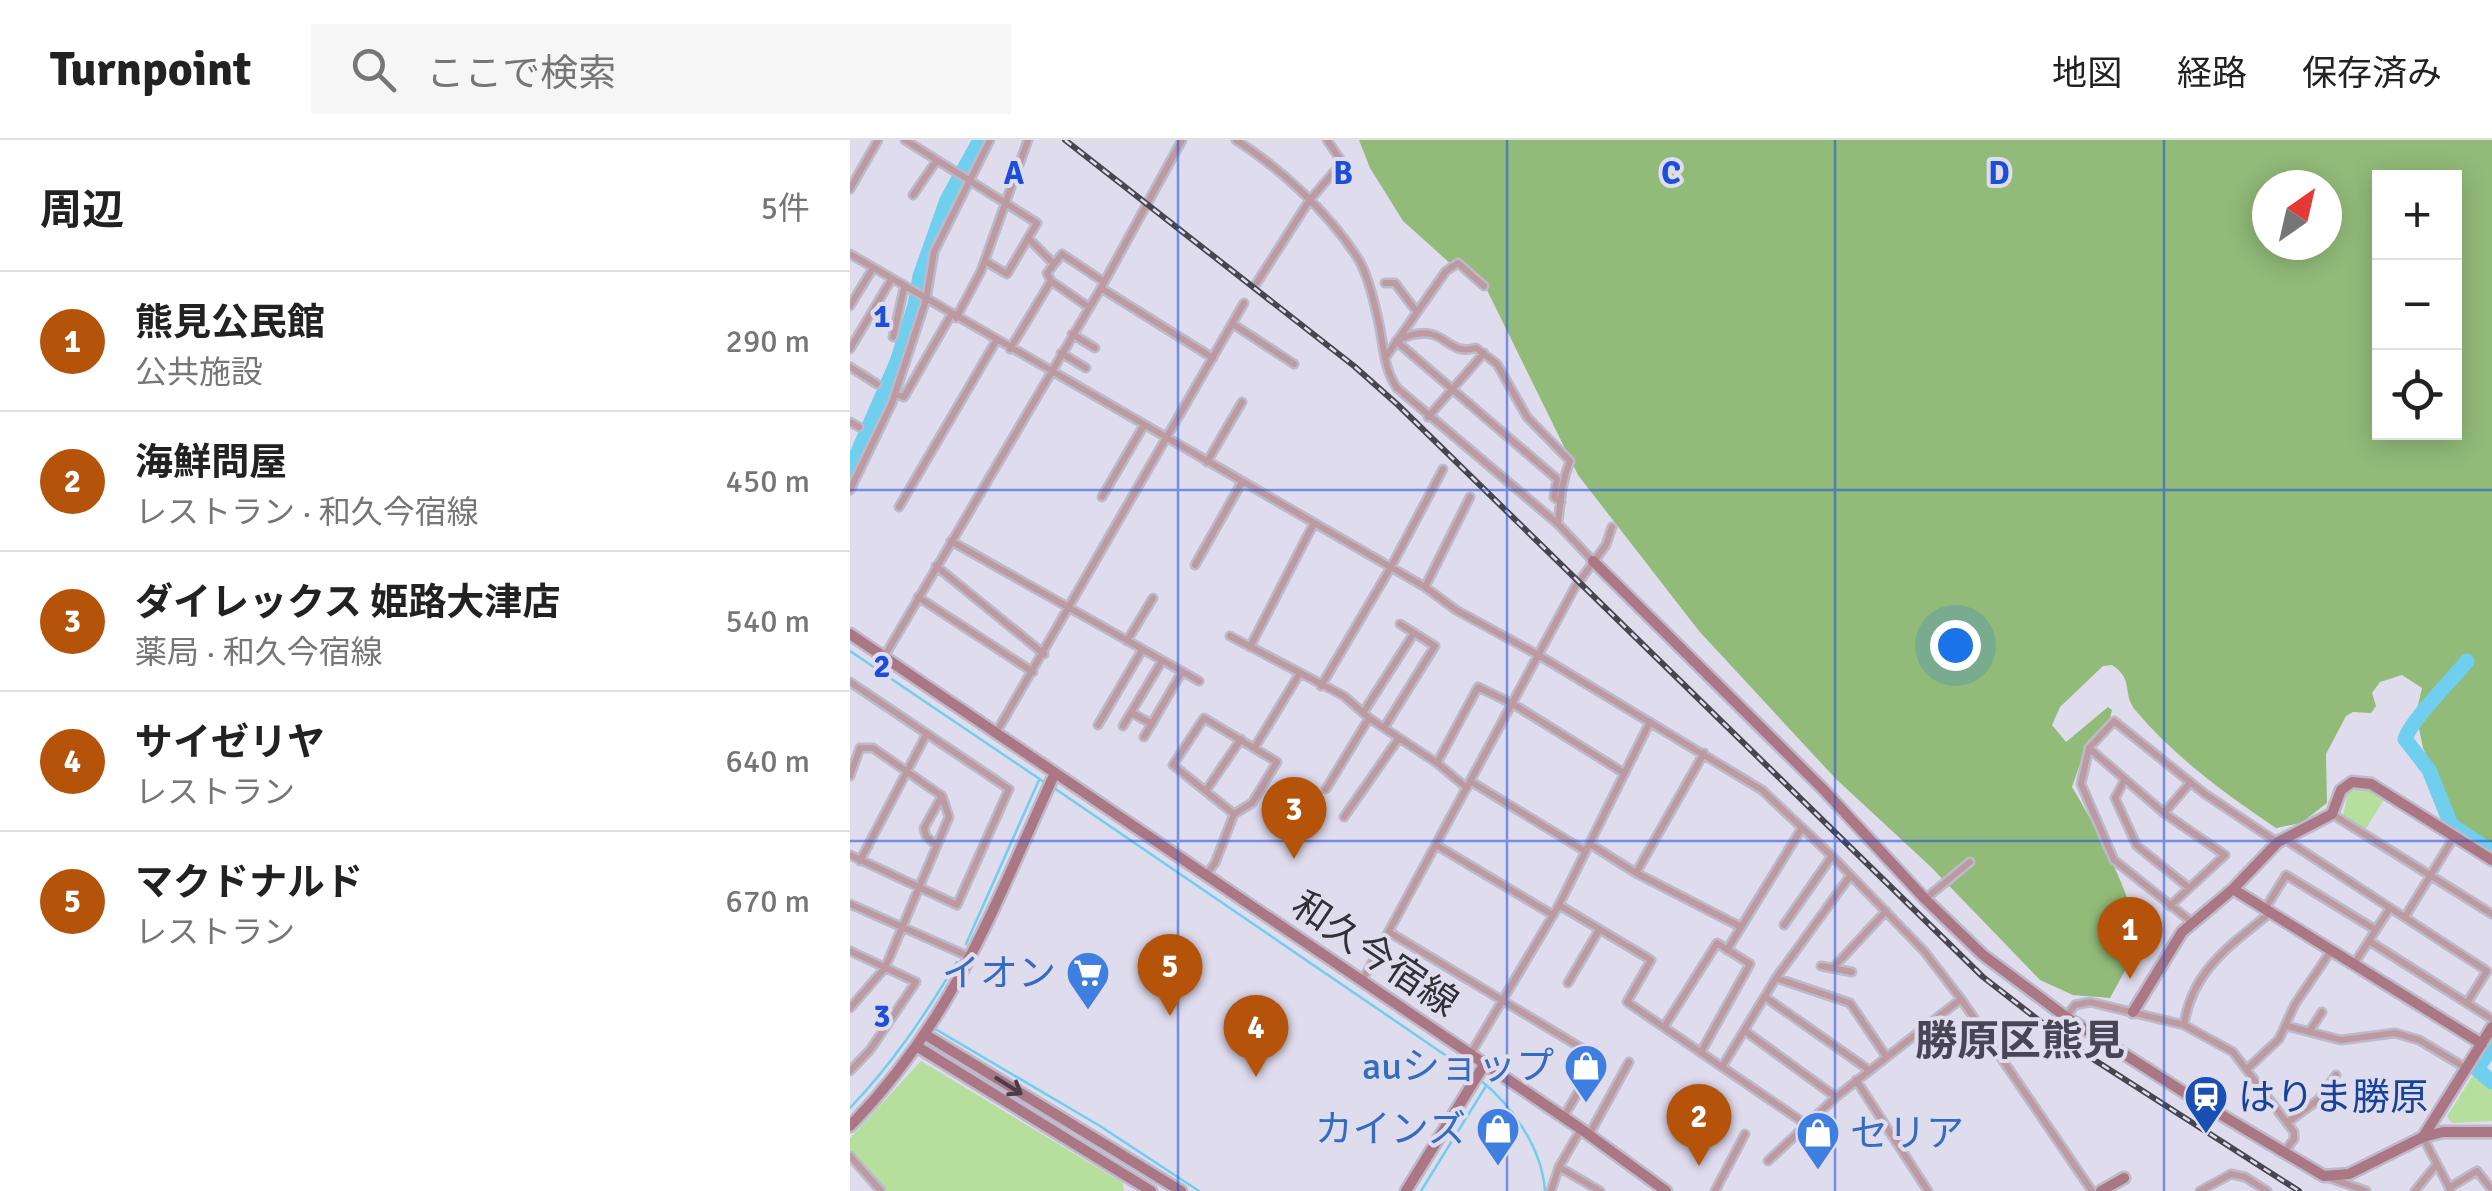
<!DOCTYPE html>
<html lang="ja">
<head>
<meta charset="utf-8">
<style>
	body { margin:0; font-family:Signika,"Noto Sans JP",sans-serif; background:#f6f6f6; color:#222 }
	.controls { position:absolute; right:30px; top:30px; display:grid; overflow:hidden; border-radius:0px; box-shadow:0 5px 25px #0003 }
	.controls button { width:90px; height:90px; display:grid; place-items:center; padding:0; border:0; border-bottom:2px solid #e0e0e0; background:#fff; color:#222; font:50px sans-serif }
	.compass { position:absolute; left:1402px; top:30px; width:90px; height:90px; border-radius:50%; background:#fff; box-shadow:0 5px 25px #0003; rotate:34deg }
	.you { position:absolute; left:1105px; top:505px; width:35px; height:35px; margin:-25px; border:8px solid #fff; border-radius:50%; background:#1a73e8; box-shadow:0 0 0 15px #1a73e833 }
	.badge { display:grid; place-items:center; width:65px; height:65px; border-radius:50%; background:#b45309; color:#fff; font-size:32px; font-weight:700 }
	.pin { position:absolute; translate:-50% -82px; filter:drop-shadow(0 2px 5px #0008) }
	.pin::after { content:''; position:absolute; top:52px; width:35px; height:30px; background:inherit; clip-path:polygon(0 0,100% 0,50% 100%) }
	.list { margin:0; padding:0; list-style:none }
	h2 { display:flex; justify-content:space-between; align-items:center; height:130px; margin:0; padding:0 40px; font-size:42px }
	h2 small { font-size:32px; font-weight:400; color:#767676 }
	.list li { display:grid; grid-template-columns:65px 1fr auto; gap:30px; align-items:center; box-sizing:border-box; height:140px; padding:0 40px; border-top:2px solid #e0e0e0 }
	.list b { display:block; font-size:38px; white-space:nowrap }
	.list p { margin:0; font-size:32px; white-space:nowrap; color:#767676 }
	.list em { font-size:32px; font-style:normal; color:#767676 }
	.icon { flex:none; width:55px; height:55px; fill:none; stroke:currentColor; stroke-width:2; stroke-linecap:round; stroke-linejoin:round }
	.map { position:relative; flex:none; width:1642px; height:1051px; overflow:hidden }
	header { display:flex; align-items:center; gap:60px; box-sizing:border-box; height:140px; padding:0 50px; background:#fff; border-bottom:2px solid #e0e0e0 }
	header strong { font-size:48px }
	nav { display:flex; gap:55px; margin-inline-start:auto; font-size:35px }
	.search { width:700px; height:90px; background:#f6f6f6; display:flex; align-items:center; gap:25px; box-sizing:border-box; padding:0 35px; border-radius:0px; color:#767676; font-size:38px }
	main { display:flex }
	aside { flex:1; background:#fff }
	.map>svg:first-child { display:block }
	.green { fill:#b6df9d }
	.forest { fill:#92ba79; fill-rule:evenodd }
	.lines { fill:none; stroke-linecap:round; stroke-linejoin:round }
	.stream { stroke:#70cfee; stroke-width:2.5 }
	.river { stroke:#70cfee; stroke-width:15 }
	.street-casing { stroke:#bcbac9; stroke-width:11 }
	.secondary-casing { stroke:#bcbac9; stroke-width:15 }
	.street { stroke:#bd99a2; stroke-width:6 }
	.secondary { stroke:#ab7784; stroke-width:10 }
	.rail-casing { stroke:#47464e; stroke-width:6 }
	.rail { stroke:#dfdcee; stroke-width:2.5; stroke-dasharray:8; stroke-linecap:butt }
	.oneway { stroke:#493e46 }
	.grid { fill:none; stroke:#1d4ed8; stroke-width:2.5; stroke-opacity:0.55 }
	.labels { text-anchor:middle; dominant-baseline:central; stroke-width:8; stroke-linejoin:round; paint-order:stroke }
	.street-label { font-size:38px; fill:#303036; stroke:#dfdcee }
	.shop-label { font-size:38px; fill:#366cbe; stroke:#dfdcee; text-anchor:end }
	.transit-label { font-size:38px; fill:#164399; stroke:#dfdcee; text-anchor:start }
	.quarter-label { font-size:42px; font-weight:bold; fill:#484655; stroke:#dfdcee }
	.grid-label { font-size:32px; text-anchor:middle; font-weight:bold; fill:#1d4ed8; stroke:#dfdcee; stroke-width:8; stroke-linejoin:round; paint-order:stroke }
</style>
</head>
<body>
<header>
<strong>Turnpoint</strong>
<div class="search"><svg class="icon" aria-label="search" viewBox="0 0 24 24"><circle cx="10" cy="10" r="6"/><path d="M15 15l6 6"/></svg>ここで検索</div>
<nav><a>地図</a><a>経路</a><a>保存済み</a></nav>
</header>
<main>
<aside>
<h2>周辺<small>5件</small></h2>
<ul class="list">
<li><span class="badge">1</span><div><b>熊見公民館</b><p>公共施設</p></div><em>290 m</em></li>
<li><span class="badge">2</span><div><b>海鮮問屋</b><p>レストラン · 和久今宿線</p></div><em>450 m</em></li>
<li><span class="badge">3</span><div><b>ダイレックス 姫路大津店</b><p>薬局 · 和久今宿線</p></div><em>540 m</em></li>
<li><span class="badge">4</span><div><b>サイゼリヤ</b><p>レストラン</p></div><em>640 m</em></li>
<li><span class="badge">5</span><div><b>マクドナルド</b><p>レストラン</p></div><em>670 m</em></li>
</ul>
</aside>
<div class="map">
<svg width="1642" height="1051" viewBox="0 0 1642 1051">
	<rect width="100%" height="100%" fill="#dfdcee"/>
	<path class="green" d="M1518,647L1535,658L1515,690L1493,676L1498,652Z
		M71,921L273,1043L274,1051H36L0,1010V998Z
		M1626,931L1642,943V981L1602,983L1597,976Z"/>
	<path class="forest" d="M509,0H1642V706L1625,697L1604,677L1573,608L1566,574L1572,548L1552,535L1530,542L1522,553L1526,566L1521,573L1503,572L1496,576L1476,614L1477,663L1451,683L1426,688C1374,653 1326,618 1286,571C1271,553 1285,540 1262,525L1253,526L1210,567L1202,585L1216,602L1258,567L1262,570L1260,578L1238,601L1222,647C1249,692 1287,764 1292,816L1285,825L1277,827L1260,858L1223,855L1190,840L1081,727L985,638L849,491L728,335L637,150L602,125L553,81L520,28ZM1530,38H1604V292H1530ZM1417,45H1477V105H1417Z"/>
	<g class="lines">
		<path class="stream" d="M0,511L197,644
			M204,648L623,934
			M116,804L189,640
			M82,887L250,986L349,1051
			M629,939C662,965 692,1008 695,1051
			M0,968C43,923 75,875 107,822
			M571,1051L636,946"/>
		<path class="river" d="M0,330L47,222L65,165L70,136L97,60L130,0
			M1617,521C1602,540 1561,580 1555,599L1579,630L1601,685L1642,712
			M1642,907L1627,929L1642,942"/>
		<defs>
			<path id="street" d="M55,0L187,83L157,134L135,121
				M386,0C431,29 478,72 507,117C517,132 523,157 527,175C534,201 532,226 547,248L708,384L743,421
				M0,49L28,0
				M63,55L87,20
				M178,98L204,124
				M0,114L575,447L606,470L690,516L912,650L982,716L1074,811L1111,859L1242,1051
				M535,143H545L566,171
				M406,144L459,61L489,26L490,19L477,0
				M251,148L363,218
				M0,166L23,128
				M237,166L201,141L197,133L212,114L254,142
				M106,178L131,131L178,0
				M383,184L444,224
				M222,194L245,208
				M43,197L54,148
				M0,209L41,140
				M160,209L201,141
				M211,213L236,228
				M535,218L596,131L608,123L634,146
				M0,227L27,244
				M45,254L54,257L101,175
				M578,277L634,213
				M0,282L9,287
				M357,322L392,262
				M0,350L42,263L76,160L84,112L140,0
				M252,357L294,285
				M49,367L146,201
				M708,382C711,359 711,344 720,321L677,277L647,224L626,208C593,218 597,177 546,201L707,339L704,357L711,362
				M101,401L349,541
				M345,425L392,342
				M86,426L194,514
				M575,447L620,357
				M68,457L183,532
				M380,496L494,556L519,578L587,623L617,648
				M277,501L303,458
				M400,507L464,383
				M34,517L251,148L332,0
				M0,542L159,649L107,765L0,715
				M471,546L541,427L593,329
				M282,573L302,584
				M513,573L564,493
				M354,578L427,622L402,663L384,674L323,625Z
				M248,585L292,510
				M273,586L312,521
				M534,588L585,506L550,484
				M146,593L394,163
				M294,597L332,532
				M405,607L450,533
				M1240,609L1314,673L1375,715L1320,766
				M587,623L628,547L663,564L774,633
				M0,636L10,608H23L92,656L99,677L35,828L0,868
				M620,641L735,711
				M1274,641L1265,658L1287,706L1338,747
				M357,649L391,599
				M476,649L519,578
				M1314,673L1340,643
				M1482,674L1642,774
				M494,677L549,598
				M1436,700L1637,831L1617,863
				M740,704L786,733L891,787
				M586,705L703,775
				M87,706L76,696L74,688L92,656
				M10,721L76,595
				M786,733L854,613
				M356,735L365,723L384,674
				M1075,759L1120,722
				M0,764L122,818
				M709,765L801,820L777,862L957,985
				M1415,769L1436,735L1526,790
				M1555,777L1604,697
				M1343,783L1264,720L1231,644L1239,608L1264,581L1355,654L1427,702
				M934,785L982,716
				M539,792L748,918L713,978
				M1519,801L1642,879
				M877,810L952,688
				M0,811L66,842L20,910L0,931
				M1504,824L1540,768
				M971,826L1002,832
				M983,828L1036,771
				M926,838L1000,863L1036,916
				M512,841L725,447L756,405L762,387
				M718,843L749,790
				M915,857L1019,930
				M1216,877L1225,865L1240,862L1334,885L1383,912L1444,992V999L1433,1014
				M1334,885C1342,830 1380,806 1421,772
				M1437,886L1491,900L1545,893L1569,900L1616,928
				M814,887L867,803L900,824L851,912
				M1461,889L1472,872
				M895,891L986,957
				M620,915L709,765L800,582
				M872,927L926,838L1000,736
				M1397,929L1429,899L1445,864L1481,811
				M1006,940L1078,1051
				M1438,982L1468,960L1486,935
				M739,995L779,922
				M1573,997L1601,1051
				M0,1016L31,1051
				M918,1021L986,957L1111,859
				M709,1027L750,1051
				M1480,1038L1516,1051
				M1599,1048L1627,1031L1642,1050
				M701,1051L709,1027L731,989
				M865,1051L895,994
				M1350,1051L1381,1034L1395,1037L1417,1051
				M1565,1051L1587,1024"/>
			<path id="secondary" d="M743,421L972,648L1075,759L1133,815L1216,877L1343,958L1474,1036L1499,1034L1573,997L1593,992H1642
				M0,494L731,989L816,1051
				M1383,749L1632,904
				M1283,872L1332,792L1383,749L1428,702L1482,674L1491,650L1502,642L1521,644L1642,720
				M76,895L331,1051
				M68,907L301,1051
				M0,986C103,881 145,764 205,633
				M1573,997L1642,887
				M556,1051L634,925
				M1251,1051L1274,1038"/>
		</defs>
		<use href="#street" class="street-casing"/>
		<use href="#secondary" class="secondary-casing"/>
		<use href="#street" class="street"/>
		<use href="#secondary" class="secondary"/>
		<defs>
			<path id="rail" d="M215,0L504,226L548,265L1133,837L1218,903L1449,1051"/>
		</defs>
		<use href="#rail" class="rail-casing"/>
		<use href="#rail" class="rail"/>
	</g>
	<defs><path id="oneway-shaft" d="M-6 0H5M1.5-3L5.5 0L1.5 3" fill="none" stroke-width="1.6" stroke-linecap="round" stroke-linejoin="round" transform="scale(2.5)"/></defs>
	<use class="oneway" href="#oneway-shaft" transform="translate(159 946) rotate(32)"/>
	<path class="grid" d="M328,0V1051M657,0V1051M985,0V1051M1314,0V1051M0,350H1642M0,701H1642"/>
	<defs>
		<symbol id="supermarket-pin" viewBox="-11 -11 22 30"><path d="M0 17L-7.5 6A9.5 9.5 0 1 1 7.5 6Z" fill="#3f7fe0" stroke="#dfdcee"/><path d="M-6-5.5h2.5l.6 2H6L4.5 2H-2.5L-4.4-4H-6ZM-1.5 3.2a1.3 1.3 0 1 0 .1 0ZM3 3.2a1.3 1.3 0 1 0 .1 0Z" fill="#fff"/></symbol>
		<symbol id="shop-pin" viewBox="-11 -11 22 30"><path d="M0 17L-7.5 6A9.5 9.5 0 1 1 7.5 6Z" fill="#3f7fe0" stroke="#dfdcee"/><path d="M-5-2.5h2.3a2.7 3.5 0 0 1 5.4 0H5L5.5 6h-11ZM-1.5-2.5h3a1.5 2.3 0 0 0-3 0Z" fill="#fff"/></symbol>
		<symbol id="station-pin" viewBox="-11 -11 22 30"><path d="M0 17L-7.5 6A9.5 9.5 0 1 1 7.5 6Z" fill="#1a4fb4" stroke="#dfdcee"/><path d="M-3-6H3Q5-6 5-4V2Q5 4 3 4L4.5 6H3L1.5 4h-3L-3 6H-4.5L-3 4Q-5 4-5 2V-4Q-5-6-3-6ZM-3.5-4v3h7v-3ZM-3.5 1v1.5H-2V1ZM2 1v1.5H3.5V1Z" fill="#fff"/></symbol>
	</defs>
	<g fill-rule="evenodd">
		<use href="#supermarket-pin" x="213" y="808" width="50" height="68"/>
		<use href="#shop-pin" x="711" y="901" width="50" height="68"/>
		<use href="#station-pin" x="1331" y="932" width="50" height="68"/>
		<use href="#shop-pin" x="623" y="964" width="50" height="68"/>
		<use href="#shop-pin" x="943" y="968" width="50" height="68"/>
	</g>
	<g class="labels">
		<g class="street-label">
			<text transform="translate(525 814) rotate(34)">和久今宿線</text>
		</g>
		<g class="shop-label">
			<text x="206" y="833">イオン</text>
			<text x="704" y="926">auショップ</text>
			<text x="616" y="989">カインズ</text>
			<text x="1000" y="993" text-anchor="start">セリア</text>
		</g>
		<g class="transit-label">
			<text x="1388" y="957">はりま勝原</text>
		</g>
		<g class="quarter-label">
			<text x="1170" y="901">勝原区熊見</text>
		</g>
	</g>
	<g class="grid-label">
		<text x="164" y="44">A</text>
		<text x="493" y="44">B</text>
		<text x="821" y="44">C</text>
		<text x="1149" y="44">D</text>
		<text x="32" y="187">1</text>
		<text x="32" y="537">2</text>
		<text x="32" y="887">3</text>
	</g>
</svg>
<div class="controls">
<button>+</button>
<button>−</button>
<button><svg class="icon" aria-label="locate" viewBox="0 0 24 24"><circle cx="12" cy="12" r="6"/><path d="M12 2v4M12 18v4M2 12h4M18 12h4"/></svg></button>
</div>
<svg class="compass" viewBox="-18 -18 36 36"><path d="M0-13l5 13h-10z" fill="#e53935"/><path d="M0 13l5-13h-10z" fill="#767676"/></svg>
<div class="you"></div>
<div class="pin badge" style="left:1280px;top:839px">1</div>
<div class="pin badge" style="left:849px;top:1026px">2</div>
<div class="pin badge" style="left:444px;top:719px">3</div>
<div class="pin badge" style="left:406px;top:937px">4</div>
<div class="pin badge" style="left:320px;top:876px">5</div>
</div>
</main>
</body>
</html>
